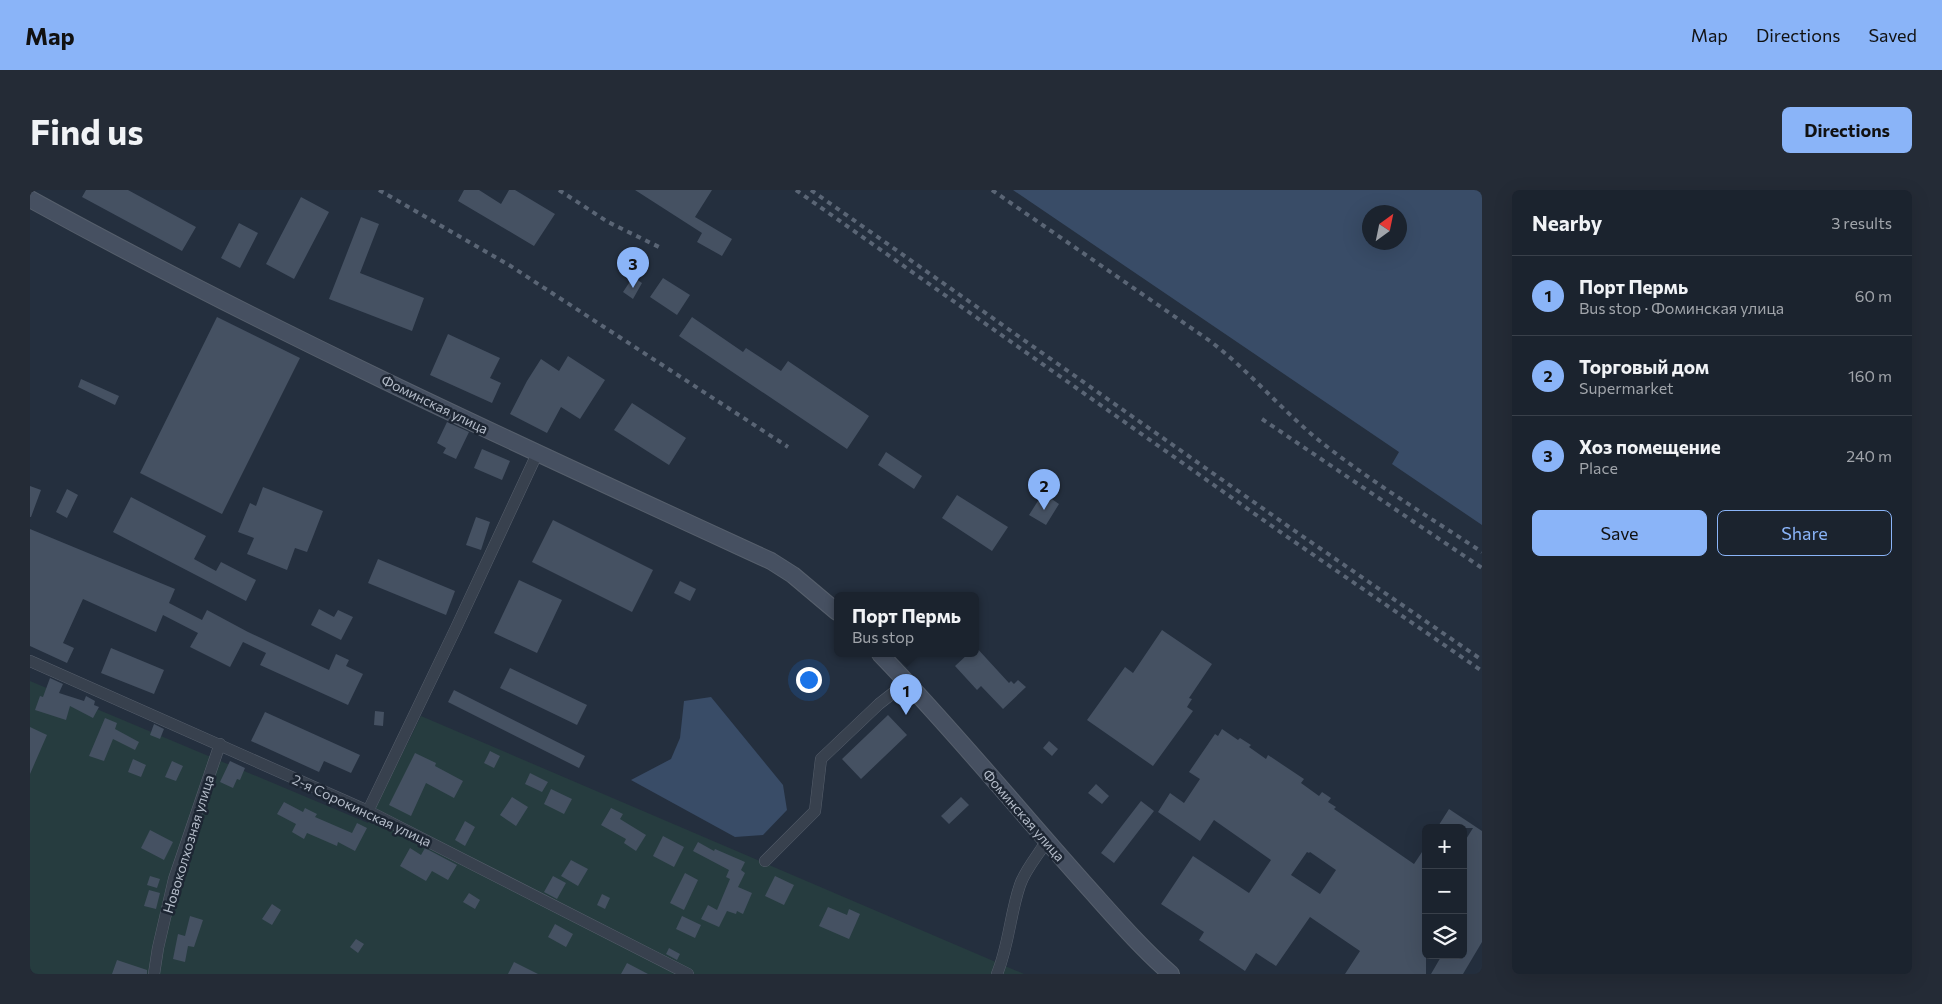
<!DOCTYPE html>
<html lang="en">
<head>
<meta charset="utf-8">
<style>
	body { margin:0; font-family:Commissioner,sans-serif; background:#242b36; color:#f1f3f6 }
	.controls { position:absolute; right:15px; bottom:15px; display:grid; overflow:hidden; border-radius:8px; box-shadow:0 5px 20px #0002 }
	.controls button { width:45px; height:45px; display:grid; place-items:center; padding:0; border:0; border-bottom:1px solid #39404a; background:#1b232e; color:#f1f3f6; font:25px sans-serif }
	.compass { position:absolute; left:1332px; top:15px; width:45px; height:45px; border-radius:50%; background:#1b232e; box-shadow:0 5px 20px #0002; rotate:33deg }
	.you { position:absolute; left:778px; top:489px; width:18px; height:18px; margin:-12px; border:4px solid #fff; border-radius:50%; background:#1a73e8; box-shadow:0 0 0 8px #1a73e833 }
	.badge { display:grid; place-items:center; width:32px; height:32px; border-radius:50%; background:#8ab4f8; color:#111; font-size:16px; font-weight:700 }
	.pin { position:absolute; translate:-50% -41px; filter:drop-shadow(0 1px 2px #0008) }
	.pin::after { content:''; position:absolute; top:26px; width:18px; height:15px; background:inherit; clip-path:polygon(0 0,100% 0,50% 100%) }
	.popup { position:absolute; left:804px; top:402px; width:145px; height:65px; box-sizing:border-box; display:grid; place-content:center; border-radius:8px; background:#1b232e; filter:drop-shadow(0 1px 4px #0005); font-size:16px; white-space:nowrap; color:#a0a4aa }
	.popup b { font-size:19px; color:#f1f3f6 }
	.popup::after { content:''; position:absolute; left:50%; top:100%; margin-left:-10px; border:10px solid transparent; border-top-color:#1b232e }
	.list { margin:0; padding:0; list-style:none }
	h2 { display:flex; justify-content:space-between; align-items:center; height:65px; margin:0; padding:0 20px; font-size:21px }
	h2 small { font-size:16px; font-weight:400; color:#a0a4aa }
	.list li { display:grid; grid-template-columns:32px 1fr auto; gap:15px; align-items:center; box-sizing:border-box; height:80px; padding:0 20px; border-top:1px solid #39404a }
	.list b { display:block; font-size:19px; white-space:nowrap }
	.list p { margin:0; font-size:16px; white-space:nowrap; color:#a0a4aa }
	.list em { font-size:16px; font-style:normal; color:#a0a4aa }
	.actions { display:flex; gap:10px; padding:15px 20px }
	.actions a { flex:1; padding:11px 0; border:1px solid #8ab4f8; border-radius:8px; text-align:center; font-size:18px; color:#8ab4f8 }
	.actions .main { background:#8ab4f8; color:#111 }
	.icon { flex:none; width:28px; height:28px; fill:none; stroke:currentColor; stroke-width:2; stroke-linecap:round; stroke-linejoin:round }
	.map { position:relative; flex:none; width:1452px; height:784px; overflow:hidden; border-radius:8px }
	header { display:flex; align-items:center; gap:30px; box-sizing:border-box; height:70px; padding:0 25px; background:#8ab4f8; color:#111 }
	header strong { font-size:24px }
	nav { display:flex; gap:28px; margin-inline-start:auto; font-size:18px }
	.intro { display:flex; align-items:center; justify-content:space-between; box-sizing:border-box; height:120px; padding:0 30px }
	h1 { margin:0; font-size:35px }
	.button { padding:12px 22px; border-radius:8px; background:#8ab4f8; color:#111; font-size:18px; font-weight:700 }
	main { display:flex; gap:30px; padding:0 30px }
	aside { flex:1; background:#1b232e; border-radius:8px; box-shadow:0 5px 20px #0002 }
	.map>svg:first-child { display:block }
	.green { fill:#263c3f }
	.water { fill:#394c67; fill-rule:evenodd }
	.building { fill:#455162; fill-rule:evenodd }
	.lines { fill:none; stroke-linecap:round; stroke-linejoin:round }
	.street-casing { stroke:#565f6c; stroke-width:12 }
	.secondary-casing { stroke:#565f6c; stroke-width:18 }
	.street { stroke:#38414e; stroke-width:11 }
	.secondary { stroke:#465061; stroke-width:16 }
	.rail { stroke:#5a6575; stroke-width:4; stroke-dasharray:5 5; stroke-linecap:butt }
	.labels { text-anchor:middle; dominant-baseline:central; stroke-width:5; stroke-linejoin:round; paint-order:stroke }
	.street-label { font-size:14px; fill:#b4bcc9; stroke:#1d2633 }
</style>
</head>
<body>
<header>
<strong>Map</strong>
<nav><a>Map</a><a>Directions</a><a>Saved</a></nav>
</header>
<div class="intro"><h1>Find us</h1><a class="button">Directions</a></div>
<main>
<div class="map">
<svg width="1452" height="784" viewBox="0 0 1452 784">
	<rect width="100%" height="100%" fill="#242f3e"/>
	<path class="green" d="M0,491L338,633L391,526L994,784H0Z"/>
	<path class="water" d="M983,0H1452V335L1362,274L1369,262ZM1340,22H1370V52H1340Z
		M681,507L753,595L757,620L733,645L705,647L601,590L641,569L650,548L654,511Z"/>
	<path class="building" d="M56,0H98L166,37L152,61L52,7Z
		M434,0H449L471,14L479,0H485L525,24L504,56L428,11Z
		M605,0H682L665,27L702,49L692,66L667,52L672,43Z
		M271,7L299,22L264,89L236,74Z
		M331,27L349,34L330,83L394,108L382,141L299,109Z
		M209,33L228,43L210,78L191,68Z
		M603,87L612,93L603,109L593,102Z
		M633,88L660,105L647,125L620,107Z
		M187,127L270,168L192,324L110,283Z
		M662,127L713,162L716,158L751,181L758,171L839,226L817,259L649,146Z
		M418,144L470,168L460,188L471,193L462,213L400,185Z
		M538,166L575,190L550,229L531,217L517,243L480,224L497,191L511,169L529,181Z
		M51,189L89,206L85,215L48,197Z
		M602,213L656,248L639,275L584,240Z
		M417,232L439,242L426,269L413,263L416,258L407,253Z
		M452,259L480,271L472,290L444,278Z
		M856,262L892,286L884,299L848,275Z
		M0,296L11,300L1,327H0Z
		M233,297L293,321L277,362L265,358L257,380L217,364L224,348L208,342L220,313L226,316Z
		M37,299L48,305L37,328L26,322Z
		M1013,303L1029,314L1016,335L999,325Z
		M927,305L978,337L962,361L912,328Z
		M101,307L176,346L164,369L186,381L191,372L226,390L216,411L83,342Z
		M446,327L460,332L451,360L436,355Z
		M523,330L623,380L602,422L502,372Z
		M0,339L145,399L139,413L172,430L177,420L218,442L299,480L306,464L319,470L316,476L333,484L318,515L230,475L236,463L213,452L200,477L160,457L168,443L133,425L126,442L53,409L33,453L44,458L37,473L0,456Z
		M348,369L425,401L416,425L338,393Z
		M489,390L532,410L507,463L464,443Z
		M650,391L666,399L660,411L644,403Z
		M289,419L304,427L308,420L323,427L311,450L281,435Z
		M1132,440L1182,474L1159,508L1162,509L1157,517L1163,521L1123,576L1057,530L1095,477L1103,483Z
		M945,456L979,493L981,491L984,494L988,490L996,497L973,519L951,496L947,500L925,476L938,464H945Z
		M81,458L134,480L124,504L71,483Z
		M480,478L557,515L547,535L470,498Z
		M20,488L33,494L29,503L54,511L56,506L65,511L64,515L69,517L63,528L40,516L36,530L5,520L10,506L13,507Z
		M424,500L555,566L549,578L418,512Z
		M345,521L354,522L353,536L344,535Z
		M235,522L330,565L321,583L294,571L289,582L221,551Z
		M858,525L877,545L831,589L812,569Z
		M75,528L87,533L85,539L109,552L105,560L83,549L74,571L59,566Z
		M124,534L134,539L130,549L120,545Z
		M0,537L17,545L0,584Z
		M1192,539L1208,550L1210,548L1221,555L1219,557L1236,569L1238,565L1274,589L1271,593L1289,606L1292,602L1301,608L1298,612L1306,617L1304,619L1384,674L1396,656V784H1315L1330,761L1280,727L1246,776L1226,763L1215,781L1169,750L1174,742L1131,714L1163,666L1219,703L1241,670L1184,630L1170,651L1128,622L1140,603L1154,613L1170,589L1159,582L1185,544L1188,546ZM1277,662L1279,663L1280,662L1306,680L1290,704L1261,685Z
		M1019,551L1028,559L1022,566L1013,558Z
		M460,561L470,566L464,578L454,573Z
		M385,563L406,573L405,576L433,591L424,608L396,593L381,626L359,615Z
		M103,569L116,575L111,587L98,582Z
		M142,571L153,576L146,591L135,587Z
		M200,571L215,578L210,590L207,589L203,598L190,592Z
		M500,583L518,592L512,602L495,594Z
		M1066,594L1079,606L1072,614L1058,603Z
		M521,599L542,609L534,624L514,614Z
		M482,607L498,617L486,636L470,625Z
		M931,607L939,615L919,634L911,626Z
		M1111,611L1124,621L1084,673L1071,663Z
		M254,612L273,622L275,618L287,624L285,627L322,643L327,633L337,638L325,661L308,652L307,656L277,643L274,649L262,642L266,634L247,624Z
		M581,618L593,624L590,629L616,645L606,661L594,653L596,649L571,635Z
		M1419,619L1452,641V752L1433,784H1401L1412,765H1433V654L1443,638H1407Z
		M435,631L445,637L435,656L425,650Z
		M120,640L143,652L134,670L111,658Z
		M633,646L654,657L644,677L623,666Z
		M668,652L684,661L685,659L715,672L711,680L715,683L708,697L722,703L713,724L707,721L706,724L697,721L689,737L671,729L678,715L687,720L700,689L696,687L699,680L663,661Z
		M380,658L391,665L395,658L427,675L418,690L402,681L396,691L370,676Z
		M541,670L558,679L548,696L531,686Z
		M655,683L668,690L654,720L640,713Z
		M120,686L130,689L127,698L117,695Z
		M523,686L536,693L527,709L514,702Z
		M745,686L764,695L754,715L735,706Z
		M119,700L130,703L126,719L114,716Z
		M439,703L450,710L445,719L433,712Z
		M572,704L580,708L575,719L567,715Z
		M242,714L251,720L242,735L232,729Z
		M798,717L817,725L819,719L830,724L819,749L789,736Z
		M160,726L173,730L164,757L158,756L155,772L143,769L148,744L155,746Z
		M652,726L671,735L665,748L646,739Z
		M525,734L543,744L536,757L518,747Z
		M326,749L334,754L328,763L320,757Z
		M639,758L650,764L647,770L636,764Z
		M87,770L117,780V784H82Z
		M484,772L508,784H478Z
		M597,773L618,784H591Z"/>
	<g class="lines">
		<defs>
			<path id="street" d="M0,471L338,621L658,784
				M338,621L426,438L507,264
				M735,671L785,621L791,569L849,514L877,492
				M124,784L128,758L144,689L190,554
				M967,784C979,755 980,724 990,695C995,680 1008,665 1016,652"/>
			<path id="secondary" d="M0,9C241,142 491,256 741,371L763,385L807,422
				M850,464C921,537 986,617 1054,693C1082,724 1109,756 1141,784"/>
		</defs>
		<use href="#street" class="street-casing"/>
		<use href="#secondary" class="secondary-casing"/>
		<use href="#street" class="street"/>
		<use href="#secondary" class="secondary"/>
		<path class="rail" d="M349,0L479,75L758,257
			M529,0L578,32L629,57
			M766,0L1256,346L1452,481
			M781,0L1262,339L1452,470
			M962,0L1180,151C1218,180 1249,217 1286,248C1338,290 1396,325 1452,362
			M1232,229L1452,378"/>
	</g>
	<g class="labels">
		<g class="street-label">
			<text transform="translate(405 214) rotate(26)">Фоминская улица</text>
			<text transform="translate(332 620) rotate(25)">2-я Сорокинская улица</text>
			<text transform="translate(994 625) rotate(49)">Фоминская улица</text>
			<text transform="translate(158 654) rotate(-73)">Новоколхозная улица</text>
		</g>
	</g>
</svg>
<div class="controls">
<button>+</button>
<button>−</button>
<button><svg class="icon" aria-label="layers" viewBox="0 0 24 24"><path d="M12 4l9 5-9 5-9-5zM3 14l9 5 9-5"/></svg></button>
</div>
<svg class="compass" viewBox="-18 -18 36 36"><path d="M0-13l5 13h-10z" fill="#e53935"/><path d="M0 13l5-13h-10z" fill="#a0a4aa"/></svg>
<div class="you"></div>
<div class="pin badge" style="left:876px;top:525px">1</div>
<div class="popup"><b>Порт Пермь</b>Bus stop</div>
<div class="pin badge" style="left:1014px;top:320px">2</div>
<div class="pin badge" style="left:603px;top:98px">3</div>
</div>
<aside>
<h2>Nearby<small>3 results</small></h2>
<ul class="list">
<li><span class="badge">1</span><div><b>Порт Пермь</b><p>Bus stop · Фоминская улица</p></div><em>60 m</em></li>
<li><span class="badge">2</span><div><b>Торговый дом</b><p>Supermarket</p></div><em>160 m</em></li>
<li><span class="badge">3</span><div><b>Хоз помещение</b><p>Place</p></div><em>240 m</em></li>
</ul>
<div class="actions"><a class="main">Save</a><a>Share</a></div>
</aside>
</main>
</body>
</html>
